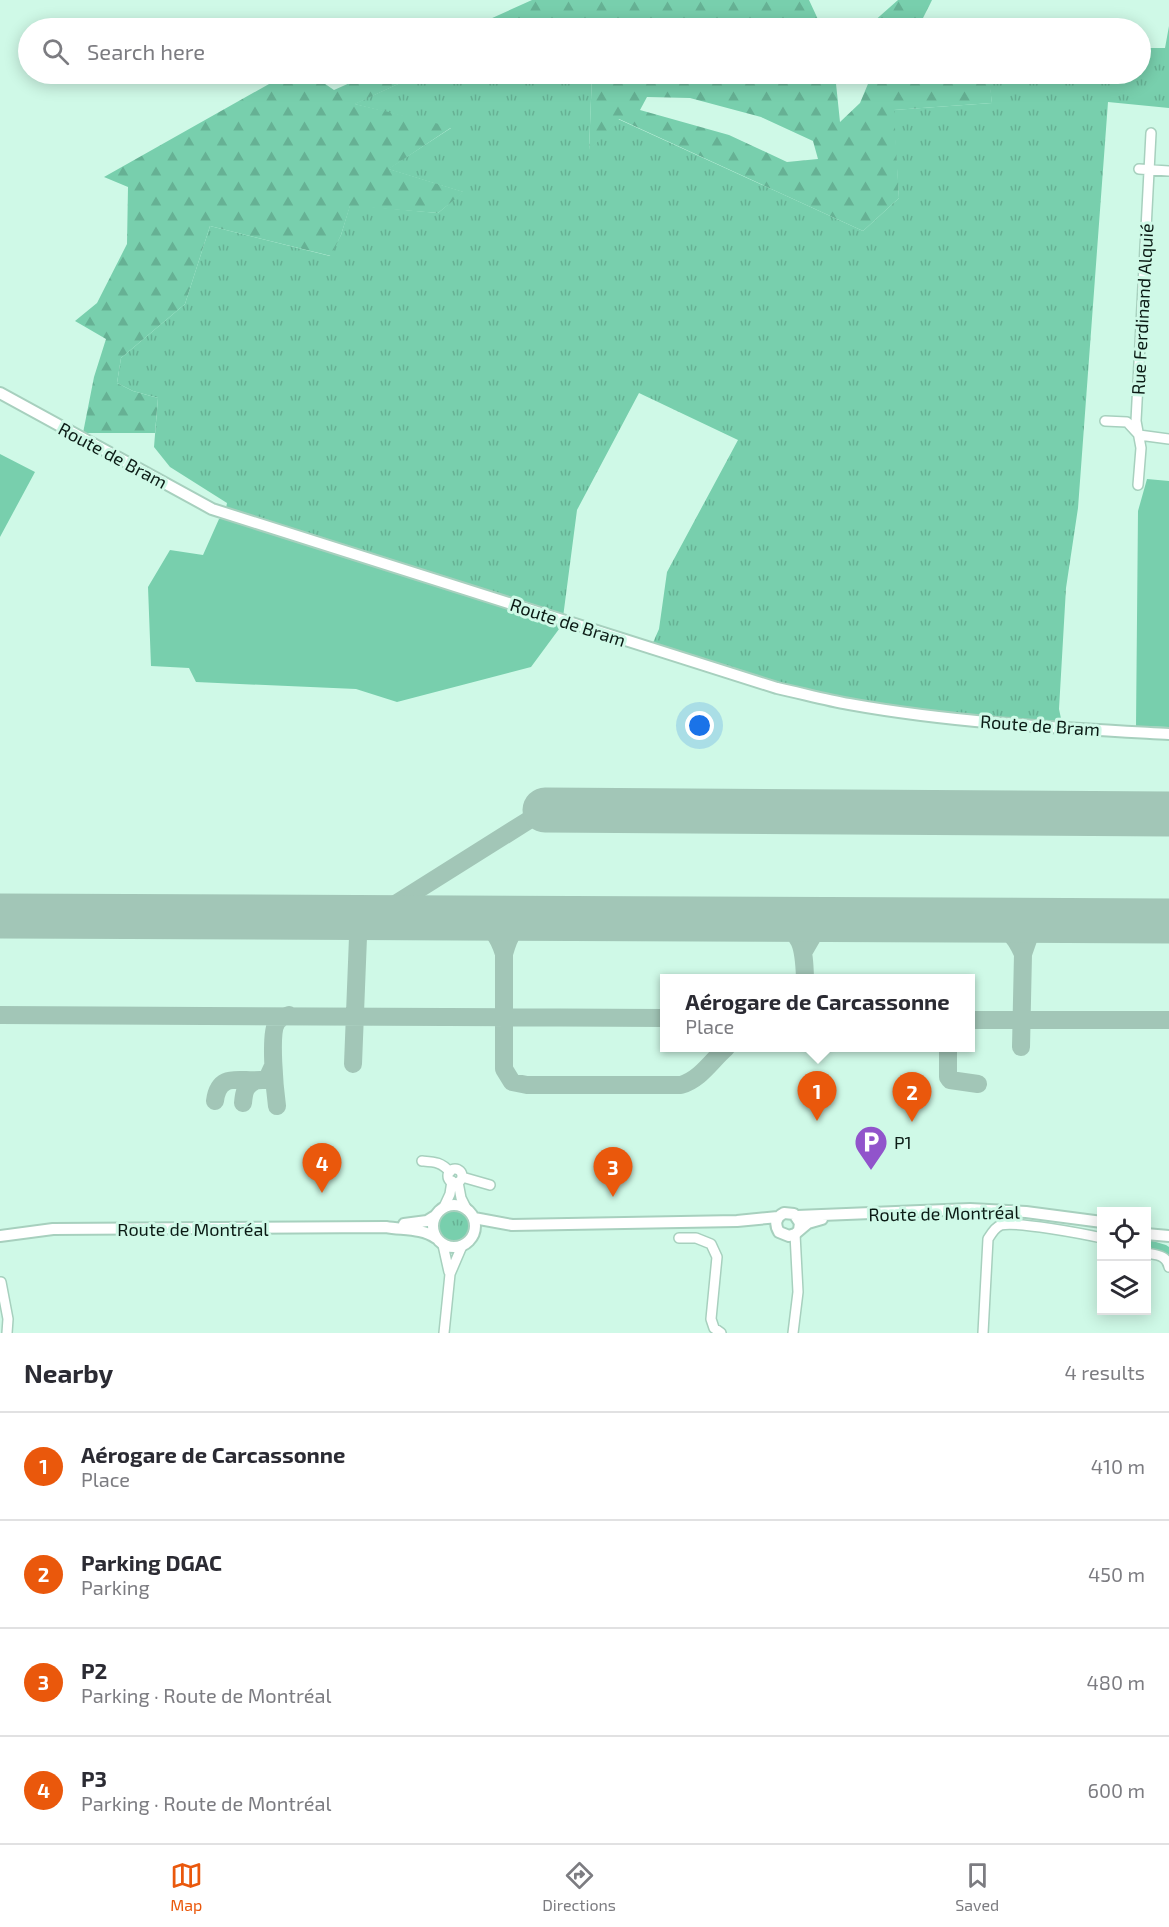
<!DOCTYPE html>
<html lang="en">
<head>
<meta charset="utf-8">
<style>
	body { margin:0; font-family:"Exo 2",sans-serif; background:#f7f7f7; color:#2b2b33 }
	.controls { position:absolute; right:18px; bottom:18px; display:grid; overflow:hidden; border-radius:0px; box-shadow:0 3px 15px #0003 }
	.controls button { width:54px; height:54px; display:grid; place-items:center; padding:0; border:0; border-bottom:2px solid #e1e1e2; background:#fff; color:#2b2b33; font:30px sans-serif }
	.you { position:absolute; left:700px; top:726px; width:21px; height:21px; margin:-15px; border:4px solid #fff; border-radius:50%; background:#1a73e8; box-shadow:0 0 0 9px #1a73e833 }
	.badge { display:grid; place-items:center; width:39px; height:39px; border-radius:50%; background:#ea580c; color:#fff; font-size:20px; font-weight:700 }
	.pin { position:absolute; translate:-50% -50px; filter:drop-shadow(0 2px 3px #0008) }
	.pin::after { content:''; position:absolute; top:32px; width:21px; height:18px; background:inherit; clip-path:polygon(0 0,100% 0,50% 100%) }
	.popup { position:absolute; left:660px; top:974px; width:315px; height:78px; box-sizing:border-box; display:grid; place-content:center; border-radius:0px; background:#fff; filter:drop-shadow(0 2px 4px #0005); font-size:20px; white-space:nowrap; color:#7c7c81 }
	.popup b { font-size:22px; color:#2b2b33 }
	.popup::after { content:''; position:absolute; left:50%; top:100%; margin-left:-12px; border:12px solid transparent; border-top-color:#fff }
	.list { margin:0; padding:0; list-style:none }
	h2 { display:flex; justify-content:space-between; align-items:center; height:78px; margin:0; padding:0 24px; font-size:26px }
	h2 small { font-size:20px; font-weight:400; color:#7c7c81 }
	.list li { display:grid; grid-template-columns:39px 1fr auto; gap:18px; align-items:center; box-sizing:border-box; height:108px; padding:0 24px; border-top:2px solid #e1e1e2 }
	.list b { display:block; font-size:22px; white-space:nowrap }
	.list p { margin:0; font-size:20px; white-space:nowrap; color:#7c7c81 }
	.list em { font-size:20px; font-style:normal; color:#7c7c81 }
	.icon { flex:none; width:33px; height:33px; fill:none; stroke:currentColor; stroke-width:2; stroke-linecap:round; stroke-linejoin:round }
	.map { position:relative; flex:none; width:1169px; height:1333px; overflow:hidden }
	.search { position:absolute; background:#fff; box-shadow:0 3px 15px #0003; left:18px; right:18px; top:18px; height:66px; display:flex; align-items:center; gap:15px; box-sizing:border-box; padding:0 21px; border-radius:33px; color:#7c7c81; font-size:22px }
	.sheet { height:510px; background:#fff }
	nav { display:flex; justify-content:space-around; align-items:center; box-sizing:border-box; height:84px; border-top:2px solid #e1e1e2; background:#fff; font-size:16px; color:#7c7c81 }
	nav a { display:grid; justify-items:center; gap:3px }
	nav .on { color:#ea580c }
	.map>svg:first-child { display:block }
	.grass { fill:url(#grass-tufts) }
	.forest { fill:url(#forest-firs); fill-rule:evenodd }
	.park { fill:#78cfad }
	.lines { fill:none; stroke-linecap:round; stroke-linejoin:round }
	.taxiway { stroke:#a2c6b7; stroke-width:18 }
	.runway { stroke:#a2c6b7; stroke-width:45 }
	.minor-casing { stroke:#a7d0be; stroke-width:12 }
	.major-casing { stroke:#a7d0be; stroke-width:14 }
	.minor { stroke:#fff; stroke-width:9 }
	.major { stroke:#fff; stroke-width:10 }
	.labels { text-anchor:middle; dominant-baseline:central; stroke-width:6; stroke-linejoin:round; paint-order:stroke }
	.street-label { font-size:18px; fill:#0b1b15; stroke:#cff9e7 }
	.poi-label { font-size:18px; fill:#0b1b15; stroke:#cff9e7; text-anchor:start }
</style>
</head>
<body>
<div class="map">
<svg width="1169" height="1333" viewBox="0 0 1169 1333">
	<defs>
		<pattern id="grass-tufts" width="24" height="20" patternUnits="userSpaceOnUse" patternTransform="scale(1.5)"><rect width="24" height="20" fill="#78cfad"/><path d="M3 7l-1-3M5 7V3M7 7l1-3M15 17l-1-3M17 17v-4M19 17l1-3" fill="none" stroke="#66b194"/></pattern>
		<pattern id="forest-firs" width="22" height="20" patternUnits="userSpaceOnUse" patternTransform="scale(1.5)"><rect width="22" height="20" fill="#78cfad"/><path d="M5 1l3.5 6h-7zM16 11l3.5 6h-7z" fill="#66b194"/></pattern>
	</defs>
	<rect width="100%" height="100%" fill="#cff9e7"/>
	<path class="grass" d="M1169,26V108L1108,102L1078,508L1066,588L1059,709L1064,733L889,716L648,654L659,629L667,572L738,440L639,393L577,510L562,625L224,519L227,503L170,467L154,447L158,398L133,391L117,383L121,358L185,304L210,226L330,256L341,235L350,205L438,213L463,192L388,169L451,128L354,104L420,74H592L589,150L618,119L863,231L899,198L893,110L992,103L988,74H1140L1141,48H1165Z
		M438 1226a16 16 0 1 1 32 0a16 16 0 1 1-32 0Z
		M1146,1239L1166,1245L1169,1247V1255L1147,1246Z"/>
	<path class="forest" d="M532,0H809L822,28H533L528,24L518,28H470Z
		M898,0H932L918,28H869L872,23Z
		M370,74H420L355,104L452,127L389,169L464,192L438,213L350,206L341,235L331,256L210,226L185,304L121,358L117,383L133,391L158,398L155,433H83L94,377L106,339L75,321L97,303L127,244L128,187L104,177L285,75H312L334,90Z
		M592,74H835L840,122L860,103L870,79L867,74H989L992,103L894,110L899,198L863,231L619,119L589,151ZM647,97L690,98L761,117L813,141L818,159L787,162L729,135L640,110Z"/>
	<path class="park" d="M0,454L35,472L0,537Z
		M1147,479L1169,481V727L1136,726L1138,511Z
		M219,519H224L562,625L531,667L397,702L356,689L196,682L189,668L151,666L148,587L170,550L203,555Z"/>
	<g class="lines">
		<path class="taxiway" d="M340,917L353,924L358,937
			M470,918C490,925 498,934 504,954
			M537,918C515,924 510,932 504,954V1069L512,1082L527,1085H681C701,1079 711,1061 726,1048
			M771,919C803,930 804,949 805,978
			M983,920C1006,927 1013,932 1023,954
			M804,951L815,932L836,920
			M0,1015L664,1018
			M970,1020H1169
			M1021,1047L1023,954L1030,934L1036,928L1056,921
			M948,1048V1077L950,1080L978,1084
			M353,1064L358,937L362,925L545,810
			M215,1101C219,1068 245,1085 267,1079L273,1066
			M243,1103C244,1092 245,1086 255,1081
			M277,1106C275,1091 269,1033 277,1022C280,1017 284,1017 289,1015"/>
		<path class="runway" d="M545,810L1169,814
			M0,916L1169,921"/>
		<defs>
			<path id="minor" d="M1139,169L1169,171
				M1105,421L1127,422L1139,435L1169,439
				M1138,485L1141,448L1136,421L1151,133
				M422,1161C435,1162 441,1162 450,1172
				M448 1176a7 7 0 1 1 14 0a7 7 0 1 1-14 0Z
				M462,1177L490,1185
				M458,1182L461,1198L467,1210
				M444,1207L450,1194L452,1181
				M679,1238H696L711,1244L717,1257L711,1319L714,1328L721,1333
				M443,1245L449,1272
				M1146,1253C1157,1255 1167,1255 1169,1267
				M1,1282L8,1319L7,1333
				M444,1333L450,1274L462,1246
				M793,1333L798,1292L795,1234
				M983,1333L988,1239C991,1234 995,1227 1001,1225C1016,1221 1084,1234 1102,1238"/>
			<path id="major" d="M0,393L212,509L777,688C801,693 825,700 849,704C954,723 1062,728 1169,734
				M433 1226a21 21 0 1 1 42 0a21 21 0 1 1-42 0Z
				M797,1216L970,1209L1026,1212L1102,1222
				M474,1218L512,1225L737,1221L778,1217
				M404,1224L427,1221L435,1216
				M799,1230L800,1223L794,1214L784,1213C776,1217 774,1224 779,1232L789,1236L795,1234L808,1223L822,1219
				M1146,1234L1169,1236
				M0,1236L53,1229L386,1227C403,1230 422,1228 436,1238"/>
		</defs>
		<use href="#minor" class="minor-casing"/>
		<use href="#major" class="major-casing"/>
		<use href="#minor" class="minor"/>
		<use href="#major" class="major"/>
	</g>
	<defs>
		<symbol id="parking-pin" viewBox="-11 -11 22 30"><path d="M0 17L-7.5 6A9.5 9.5 0 1 1 7.5 6Z" fill="#9154cb" stroke="#cff9e7"/><path d="M-3.5-5.5H1a3.5 3.5 0 0 1 0 7H-1V5.5H-3.5ZM-1-3.4V-.6H.8a1.4 1.4 0 0 0 0-2.8Z" fill="#fff"/></symbol>
	</defs>
	<g fill-rule="evenodd">
		<use href="#parking-pin" x="852" y="1123" width="38" height="52"/>
	</g>
	<g class="labels">
		<g class="street-label">
			<text transform="translate(1142 309) rotate(-87)">Rue Ferdinand Alquié</text>
			<text transform="translate(113 455) rotate(28)">Route de Bram</text>
			<text transform="translate(568 622) rotate(18)">Route de Bram</text>
			<text transform="translate(1040 725) rotate(4)">Route de Bram</text>
			<text transform="translate(944 1213) rotate(-1)">Route de Montréal</text>
			<text x="193" y="1229">Route de Montréal</text>
		</g>
		<g class="poi-label">
			<text x="894" y="1142">P1</text>
		</g>
	</g>
</svg>
<div class="controls">
<button><svg class="icon" aria-label="locate" viewBox="0 0 24 24"><circle cx="12" cy="12" r="6"/><path d="M12 2v4M12 18v4M2 12h4M18 12h4"/></svg></button>
<button><svg class="icon" aria-label="layers" viewBox="0 0 24 24"><path d="M12 4l9 5-9 5-9-5zM3 14l9 5 9-5"/></svg></button>
</div>
<div class="you"></div>
<div class="pin badge" style="left:817px;top:1121px">1</div>
<div class="popup"><b>Aérogare de Carcassonne</b>Place</div>
<div class="pin badge" style="left:912px;top:1122px">2</div>
<div class="pin badge" style="left:613px;top:1197px">3</div>
<div class="pin badge" style="left:322px;top:1193px">4</div>
<div class="search"><svg class="icon" aria-label="search" viewBox="0 0 24 24"><circle cx="10" cy="10" r="6"/><path d="M15 15l6 6"/></svg>Search here</div>
</div>
<section class="sheet">
<h2>Nearby<small>4 results</small></h2>
<ul class="list">
<li><span class="badge">1</span><div><b>Aérogare de Carcassonne</b><p>Place</p></div><em>410 m</em></li>
<li><span class="badge">2</span><div><b>Parking DGAC</b><p>Parking</p></div><em>450 m</em></li>
<li><span class="badge">3</span><div><b>P2</b><p>Parking · Route de Montréal</p></div><em>480 m</em></li>
<li><span class="badge">4</span><div><b>P3</b><p>Parking · Route de Montréal</p></div><em>600 m</em></li>
</ul>
</section>
<nav>
<a class="on"><svg class="icon" aria-label="map" viewBox="0 0 24 24"><path d="M3 6l6-2 6 2 6-2v14l-6 2-6-2-6 2zM9 4v14M15 6v14"/></svg>Map</a>
<a><svg class="icon" aria-label="directions" viewBox="0 0 24 24"><path d="M12 3l9 9-9 9-9-9zM9 14v-3h6M13 9l2 2-2 2"/></svg>Directions</a>
<a><svg class="icon" aria-label="saved" viewBox="0 0 24 24"><path d="M7 4h10v16l-5-4-5 4z"/></svg>Saved</a>
</nav>
</body>
</html>
